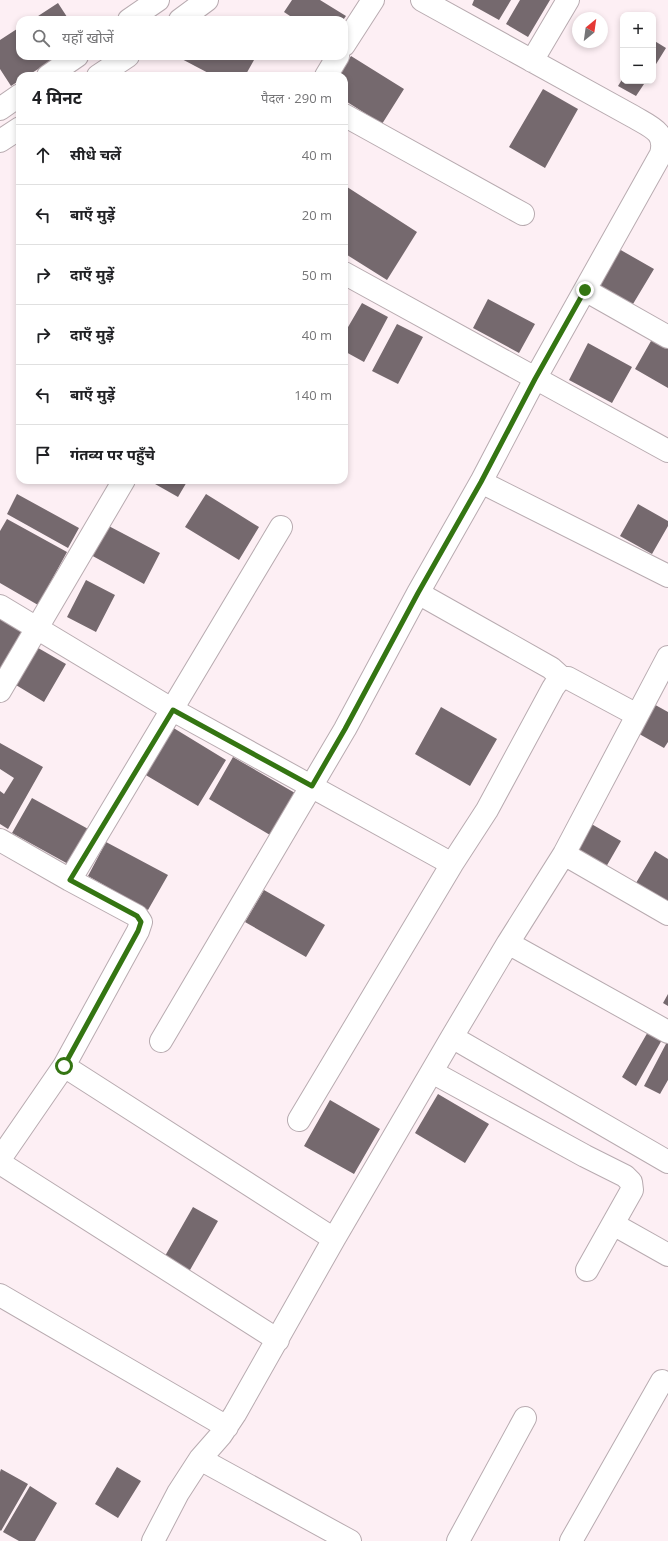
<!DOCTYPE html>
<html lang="hi">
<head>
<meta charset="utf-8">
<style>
	body { margin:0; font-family:"Open Sans","Noto Sans Devanagari",sans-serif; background:#f2f2f2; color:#202124 }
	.controls { position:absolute; right:12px; top:12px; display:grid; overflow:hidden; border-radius:8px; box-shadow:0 2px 6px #0003 }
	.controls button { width:36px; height:36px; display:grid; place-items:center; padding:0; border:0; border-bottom:1px solid #e0e0e0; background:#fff; color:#202124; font:20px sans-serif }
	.compass { position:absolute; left:572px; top:12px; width:36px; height:36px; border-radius:50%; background:#fff; box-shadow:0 2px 6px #0003; rotate:29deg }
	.stop { position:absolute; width:12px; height:12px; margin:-9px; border:3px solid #347512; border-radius:50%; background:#fff }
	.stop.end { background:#347512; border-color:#fff; box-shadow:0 1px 4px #0008 }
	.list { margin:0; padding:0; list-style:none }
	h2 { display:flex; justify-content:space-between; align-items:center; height:52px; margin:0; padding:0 16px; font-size:17px }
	h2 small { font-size:13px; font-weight:400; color:#757577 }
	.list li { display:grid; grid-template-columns:26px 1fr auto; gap:12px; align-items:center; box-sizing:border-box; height:60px; padding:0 16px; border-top:1px solid #e0e0e0 }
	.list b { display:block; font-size:15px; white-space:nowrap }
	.list em { font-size:13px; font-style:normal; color:#757577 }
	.icon { flex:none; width:22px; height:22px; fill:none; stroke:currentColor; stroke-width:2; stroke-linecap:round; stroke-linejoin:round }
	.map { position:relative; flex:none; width:668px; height:1541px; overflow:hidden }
	.search { position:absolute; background:#fff; box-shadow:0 2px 6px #0003; left:16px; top:16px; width:332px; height:44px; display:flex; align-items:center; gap:10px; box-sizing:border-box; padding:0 14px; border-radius:12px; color:#757577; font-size:15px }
	.panel { position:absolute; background:#fff; box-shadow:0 2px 6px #0003; left:16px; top:72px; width:332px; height:412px; border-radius:12px }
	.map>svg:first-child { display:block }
	.building { fill:#75696e }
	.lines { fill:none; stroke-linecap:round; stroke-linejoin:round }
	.minor-casing { stroke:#b8abb0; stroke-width:24 }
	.tertiary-casing { stroke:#b8abb0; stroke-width:24 }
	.minor { stroke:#fff; stroke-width:22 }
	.tertiary { stroke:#fff; stroke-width:22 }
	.route { stroke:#347512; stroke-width:5 }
</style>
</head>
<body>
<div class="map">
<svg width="668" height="1541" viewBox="0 0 668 1541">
	<rect width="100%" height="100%" fill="#fdeff4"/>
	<path class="building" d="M292,0H320L346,16L343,20H296L284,12Z
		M474,0H511L499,20L472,5Z
		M520,0H550L528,37L506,24Z
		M58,3L69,20H32Z
		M20,27V56H59L27,76H20V80L11,86L0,69V40Z
		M653,40L666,48L653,69Z
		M176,56H247L254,60L245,76H214Z
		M351,56L404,89L382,124L344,100V76H338Z
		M623,78V81H646L636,96L618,86Z
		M543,89L578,109L545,168L509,147Z
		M344,185L417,232L387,280L344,253Z
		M619,249L654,269L630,309L595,288Z
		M488,299L535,324L519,353L473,328Z
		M362,303L388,317L364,362L344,351V334Z
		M397,324L423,337L398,384L372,371Z
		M655,334L668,341V388L635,369Z
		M588,343L632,367L612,403L569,380Z
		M148,480H188L178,497Z
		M17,494L79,528L68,548L7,514Z
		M206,494L259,527L239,560L185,527Z
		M638,504L668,521V526L652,554L620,536Z
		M7,519L67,552L38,605L0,583V531Z
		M105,524L160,553L144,584L89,554Z
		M86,580L115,595L96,632L67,617Z
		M0,611L29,629L0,676Z
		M33,645L66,664L44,702L11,682Z
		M650,702L668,712V742L664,748L634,731Z
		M441,707L497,739L470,786L415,754Z
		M167,724L226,760L198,806L139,771Z
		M0,743L43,767L8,829L0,824V791L4,794L14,778L0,769Z
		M233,757L295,793L270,835L209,799Z
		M32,798L90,830L70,865L12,833Z
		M588,822L621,841L606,867L573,849Z
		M106,842L168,875L148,910L88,876Z
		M655,851L668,859V909L633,888Z
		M264,890L325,925L306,957L245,922Z
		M668,994V1006L663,1003Z
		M649,1030L663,1038L636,1086L622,1077Z
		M668,1040V1080L660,1094L644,1086Z
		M438,1094L489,1124L465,1163L415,1133Z
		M330,1100L380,1129L354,1174L304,1146Z
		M193,1207L218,1221L186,1277L161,1263Z
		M117,1467L141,1481L118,1518L95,1504Z
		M1,1469L28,1484L1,1531L0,1530V1472Z
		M30,1486L57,1503L35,1541H19L3,1532Z"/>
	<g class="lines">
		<defs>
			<path id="minor" d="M344,45L373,0
				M532,61L568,0
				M326,76L338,56
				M344,115L523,214
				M344,273L668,451
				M585,290L668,337
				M481,482L668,576
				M418,593L551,668L562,678
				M0,606L173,710L452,864
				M0,691L124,480
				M0,840L70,880L137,916L141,922L138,931L64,1066L0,1159
				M564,854L668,914
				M70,880L281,527
				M508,943L668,1032
				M452,1037L668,1162
				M161,1041L345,729L418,593L481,482L535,379L661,154C667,132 651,127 634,117L422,0
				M64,1066L334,1239
				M432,1072L585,1156L625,1176L631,1182L632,1190L587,1270
				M299,1120L452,864L487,810L553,688C557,682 560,678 568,678L637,715
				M0,1163L278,1340
				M613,1224L668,1255
				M0,1295L227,1427
				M200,1459L350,1541
				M153,1541L178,1493L200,1459L221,1435L235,1414L334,1239L452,1037L508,943L564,854L668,657
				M458,1541L525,1418
				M571,1541L662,1381"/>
			<path id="tertiary" d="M129,20L158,0
				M180,20L207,0
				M48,76L77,56
				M98,76L128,56
				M0,109L20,95
				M0,141L20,128"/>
		</defs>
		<use href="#minor" class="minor-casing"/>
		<use href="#tertiary" class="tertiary-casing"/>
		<use href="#minor" class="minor"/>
		<use href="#tertiary" class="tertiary"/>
	</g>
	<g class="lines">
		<path class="route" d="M64,1066L138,931L141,922L137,916L70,880L173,710L312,786L345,729L418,593L481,482L535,379L585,290"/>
	</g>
</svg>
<div class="controls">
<button>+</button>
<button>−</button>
</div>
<svg class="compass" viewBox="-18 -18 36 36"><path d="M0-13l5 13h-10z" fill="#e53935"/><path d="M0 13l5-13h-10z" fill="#757577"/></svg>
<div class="stop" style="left:64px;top:1066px"></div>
<div class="stop end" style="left:585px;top:290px"></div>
<div class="search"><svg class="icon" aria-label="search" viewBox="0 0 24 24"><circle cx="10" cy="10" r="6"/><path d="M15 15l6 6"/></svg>यहाँ खोजें</div>
<section class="panel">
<h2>4 मिनट<small>पैदल · 290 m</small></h2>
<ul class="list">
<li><svg class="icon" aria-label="ahead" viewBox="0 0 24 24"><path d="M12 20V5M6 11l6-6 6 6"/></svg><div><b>सीधे चलें</b></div><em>40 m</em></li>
<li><svg class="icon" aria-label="left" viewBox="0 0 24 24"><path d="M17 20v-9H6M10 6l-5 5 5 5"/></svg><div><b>बाएँ मुड़ें</b></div><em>20 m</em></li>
<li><svg class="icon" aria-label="right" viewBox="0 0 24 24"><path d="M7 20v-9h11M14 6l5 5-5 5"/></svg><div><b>दाएँ मुड़ें</b></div><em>50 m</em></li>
<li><svg class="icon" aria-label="right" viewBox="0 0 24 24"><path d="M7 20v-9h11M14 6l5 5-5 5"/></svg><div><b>दाएँ मुड़ें</b></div><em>40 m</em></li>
<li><svg class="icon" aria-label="left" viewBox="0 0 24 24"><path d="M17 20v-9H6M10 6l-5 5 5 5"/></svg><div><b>बाएँ मुड़ें</b></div><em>140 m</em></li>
<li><svg class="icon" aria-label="arrive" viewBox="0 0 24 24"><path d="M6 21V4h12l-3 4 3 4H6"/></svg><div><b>गंतव्य पर पहुँचे</b></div></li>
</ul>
</section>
</div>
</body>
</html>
